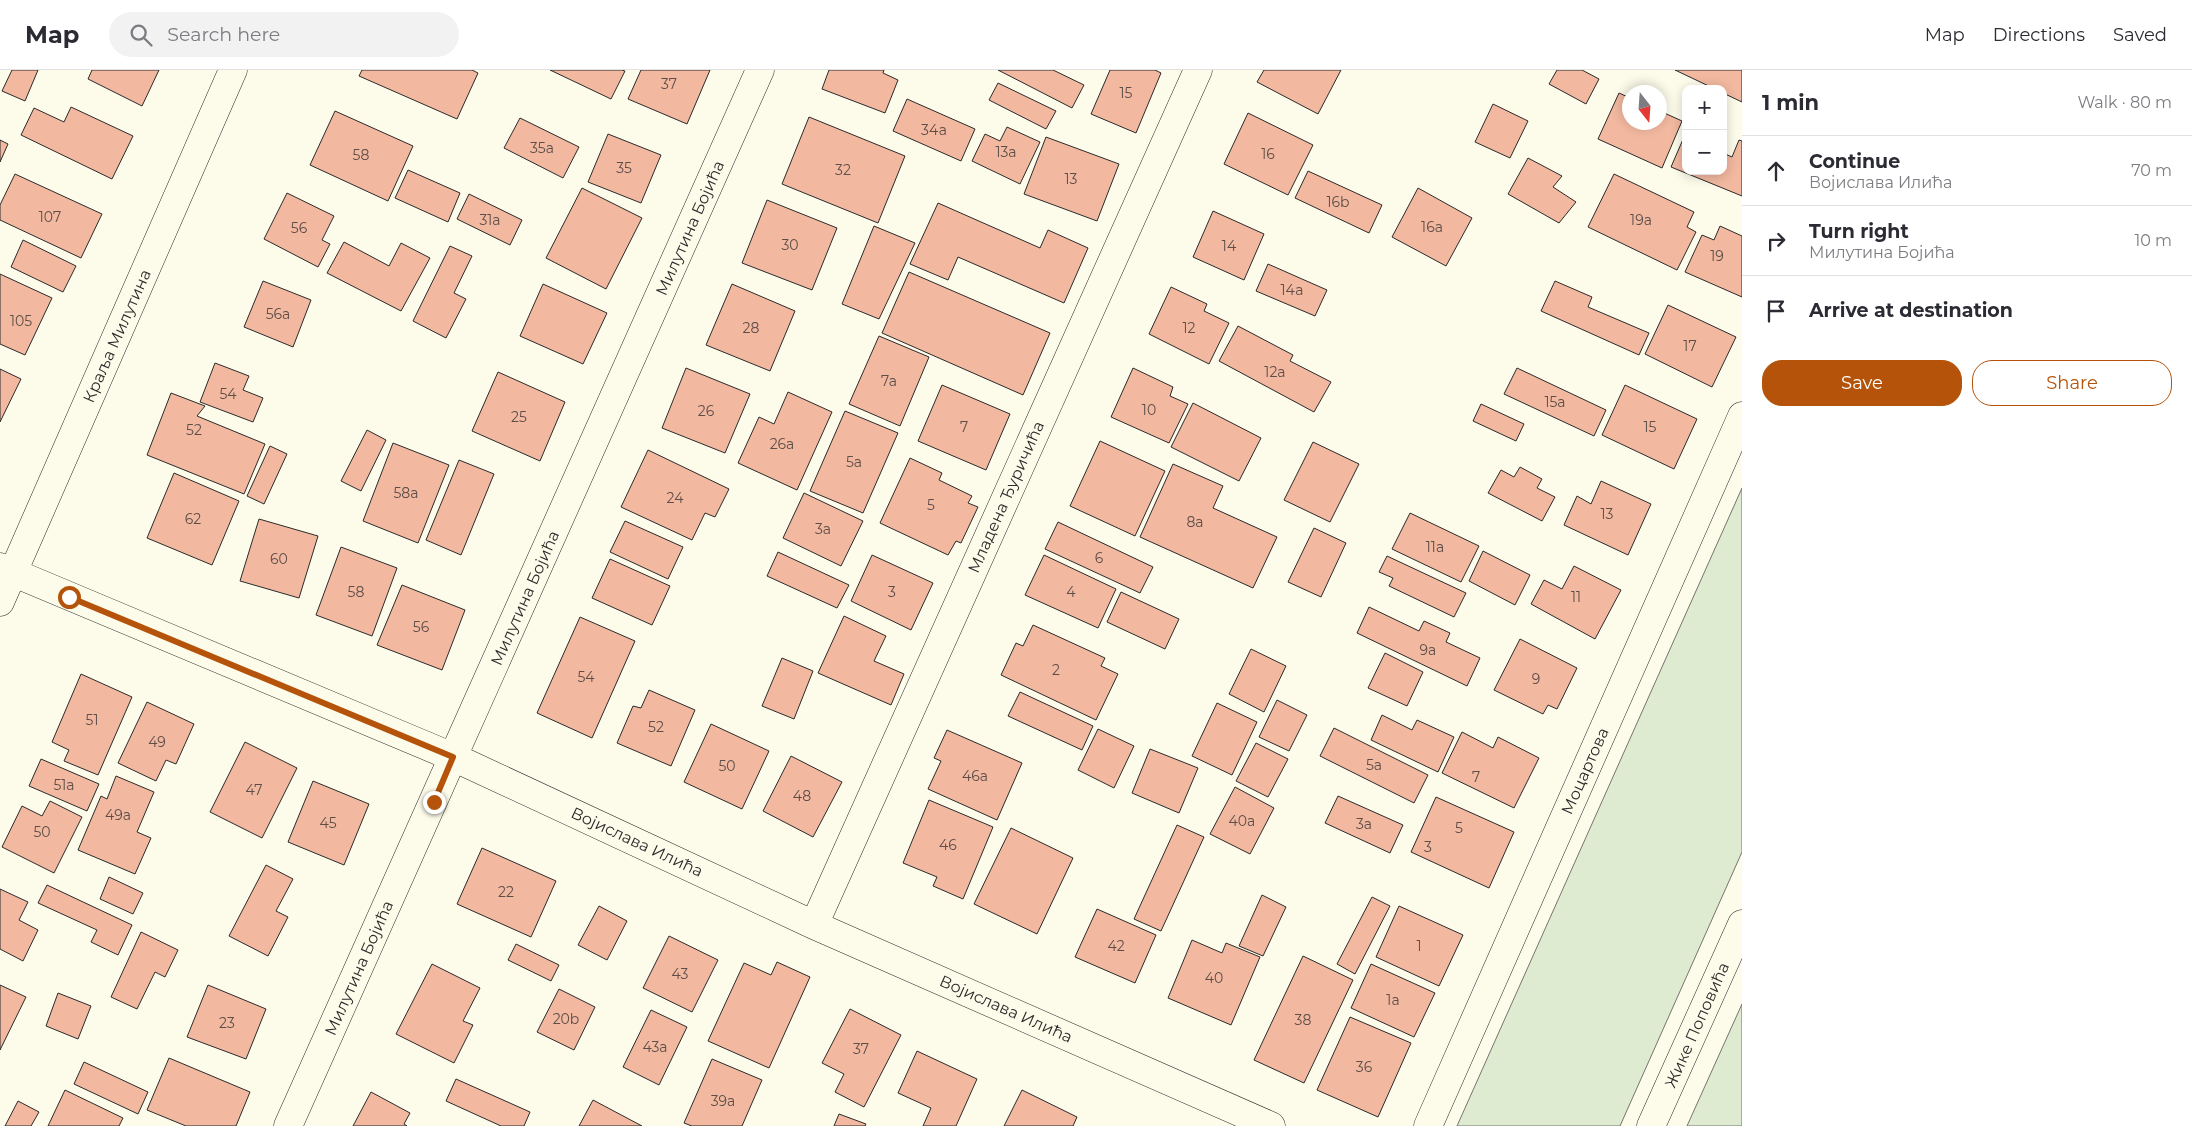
<!DOCTYPE html>
<html lang="en">
<head>
<meta charset="utf-8">
<style>
	body { margin:0; font-family:Montserrat,sans-serif; background:#f2f2f3; color:#2b2b33 }
	.controls { position:absolute; right:15px; top:15px; display:grid; overflow:hidden; border-radius:10px; box-shadow:0 2px 12px #0003 }
	.controls button { width:45px; height:45px; display:grid; place-items:center; padding:0; border:0; border-bottom:1px solid #e1e1e2; background:#fff; color:#2b2b33; font:25px sans-serif }
	.compass { position:absolute; left:1622px; top:15px; width:45px; height:45px; border-radius:50%; background:#fff; box-shadow:0 2px 12px #0003; rotate:163deg }
	.stop { position:absolute; width:15px; height:15px; margin:-11px; border:4px solid #b45309; border-radius:50%; background:#fff }
	.stop.end { background:#b45309; border-color:#fff; box-shadow:0 1px 5px #0008 }
	.list { margin:0; padding:0; list-style:none }
	h2 { display:flex; justify-content:space-between; align-items:center; height:65px; margin:0; padding:0 20px; font-size:21px }
	h2 small { font-size:16px; font-weight:400; color:#7c7c81 }
	.list li { display:grid; grid-template-columns:32px 1fr auto; gap:15px; align-items:center; box-sizing:border-box; height:70px; padding:0 20px; border-top:1px solid #e1e1e2 }
	.list b { display:block; font-size:19px; white-space:nowrap }
	.list p { margin:0; font-size:16px; white-space:nowrap; color:#7c7c81 }
	.list em { font-size:16px; font-style:normal; color:#7c7c81 }
	.actions { display:flex; gap:10px; padding:15px 20px }
	.actions a { flex:1; padding:11px 0; border:1px solid #b45309; border-radius:20px; text-align:center; font-size:18px; color:#b45309 }
	.actions .main { background:#b45309; color:#fff }
	.icon { flex:none; width:28px; height:28px; fill:none; stroke:currentColor; stroke-width:2; stroke-linecap:round; stroke-linejoin:round }
	.map { position:relative; flex:none; width:1742px; height:1056px; overflow:hidden }
	header { display:flex; align-items:center; gap:30px; box-sizing:border-box; height:70px; padding:0 25px; background:#fff; border-bottom:1px solid #e1e1e2 }
	header strong { font-size:24px }
	nav { display:flex; gap:28px; margin-inline-start:auto; font-size:18px }
	.search { width:350px; height:45px; background:#f2f2f3; display:flex; align-items:center; gap:12px; box-sizing:border-box; padding:0 18px; border-radius:28px; color:#7c7c81; font-size:19px }
	main { display:flex }
	aside { flex:1; background:#fff }
	.map>svg:first-child { display:block }
	.green { fill:#deebd1; stroke:#74746e }
	.building { fill:#f2b8a0; stroke:#2b2b2b }
	.lines { fill:none; stroke-linecap:round; stroke-linejoin:round }
	.minor-casing { stroke:#2b2b2b; stroke-width:29 }
	.secondary-casing { stroke:#2b2b2b; stroke-width:29 }
	.minor { stroke:#fdfbea; stroke-width:28 }
	.secondary { stroke:#fdfbea; stroke-width:28 }
	.route { stroke:#b45309; stroke-width:6 }
	.labels { text-anchor:middle; dominant-baseline:central; stroke-width:4; stroke-linejoin:round; paint-order:stroke }
	.number-label { font-size:14px; fill:#5d4e48 }
	.street-label { font-size:16px; fill:#2b2b2b; stroke:#fdfbea }
</style>
</head>
<body>
<header>
<strong>Map</strong>
<div class="search"><svg class="icon" aria-label="search" viewBox="0 0 24 24"><circle cx="10" cy="10" r="6"/><path d="M15 15l6 6"/></svg>Search here</div>
<nav><a>Map</a><a>Directions</a><a>Saved</a></nav>
</header>
<main>
<div class="map">
<svg width="1742" height="1056" viewBox="0 0 1742 1056">
	<rect width="100%" height="100%" fill="#fdfbea"/>
	<path class="green" d="M1742,418V782L1620,1056H1457Z
		M1742,934V1056H1687Z"/>
	<path class="building" d="M12,0H38L25,31L2,21Z
		M92,0H159L142,36L88,9Z
		M362,0H472L478,3L457,49L359,6Z
		M550,0H622L625,1L611,29Z
		M641,0H710L687,54L628,29Z
		M829,0H884L883,3L898,10L885,43L822,19Z
		M998,0H1053L1084,15L1072,38Z
		M1110,0H1155L1161,3L1136,63L1091,44Z
		M1264,0H1341L1318,44L1257,12Z
		M1557,0H1582L1599,9L1586,34L1549,14Z
		M1675,0H1742V32L1723,23V19H1715Z
		M998,13L1056,41L1046,59L989,30Z
		M1619,23L1630,28V52H1660V41L1682,51L1662,98L1598,69Z
		M907,29L975,59L961,91L893,61Z
		M1493,34L1528,51L1510,88L1475,72Z
		M71,37L133,66L112,109L21,65L34,38L64,52Z
		M335,41L413,76L388,131L310,95Z
		M1248,43L1313,75L1288,125L1224,94Z
		M809,47L905,86L878,153L782,114Z
		M520,48L579,77L563,108L504,78Z
		M1007,57L1040,72L1020,114L972,91L985,64L1000,71Z
		M608,64L661,85L641,133L588,112Z
		M1046,67L1119,94L1097,151L1024,124Z
		M1684,67L1686,68V101H1723V83L1732,87L1739,70L1742,71V126L1671,97Z
		M0,70L8,74L0,92Z
		M1528,88L1562,106L1553,117L1576,132L1559,153L1508,124Z
		M408,100L460,123L448,152L395,128Z
		M1308,101L1382,135L1369,163L1295,128Z
		M15,104L102,144L81,188L0,150V135Z
		M1614,104L1694,142L1687,157L1696,162L1677,200L1588,157Z
		M582,118L642,148L606,219L546,188Z
		M1418,118L1472,148L1446,196L1392,167Z
		M287,123L334,146L322,170L330,174L318,197L264,169Z
		M469,124L522,150L510,175L457,149Z
		M767,130L837,158L812,220L742,193Z
		M938,133L1040,178L1048,160L1088,178L1064,233L958,187L948,210L910,194Z
		M1213,141L1264,164L1244,210L1193,187Z
		M874,156L915,173L879,249L842,234Z
		M1720,156L1742,166V227L1685,202L1702,165L1714,170Z
		M23,170L76,196L63,222L11,197Z
		M344,172L389,196L401,173L430,188L401,241L327,203Z
		M450,176L472,186L454,223L466,229L446,268L413,251Z
		M1268,194L1327,220L1315,246L1256,221Z
		M909,202L1050,263L1023,325L882,263Z
		M0,204L52,228L25,285L0,274Z
		M263,211L311,230L293,277L244,257Z
		M1555,211L1592,227L1588,237L1649,263L1639,285L1541,241Z
		M543,214L607,243L583,294L520,266Z
		M732,214L795,241L770,301L706,275Z
		M1171,217L1207,234L1204,241L1229,253L1209,294L1149,264Z
		M1668,235L1736,267L1712,317L1645,284Z
		M1238,256L1293,285L1290,291L1331,312L1314,342L1219,291Z
		M879,266L929,287L900,356L849,334Z
		M215,293L249,306L243,320L263,328L253,352L200,332Z
		M686,298L750,324L725,383L662,358Z
		M1133,298L1173,317L1170,326L1188,334L1169,373L1111,347Z
		M1517,298L1606,340L1594,366L1504,324Z
		M0,299L21,309L0,352Z
		M498,302L565,332L540,391L472,361Z
		M942,315L1010,344L986,400L918,371Z
		M1625,315L1697,349L1674,399L1602,365Z
		M788,322L832,342L797,420L738,393L759,347L774,354Z
		M171,323L205,336L197,346L265,374L244,424L147,385Z
		M1193,333L1261,368L1239,411L1171,377Z
		M1481,334L1524,354L1516,371L1473,351Z
		M845,341L898,363L863,443L810,421Z
		M367,360L386,370L361,421L341,411Z
		M1100,371L1165,401L1135,466L1070,436Z
		M1313,372L1359,394L1330,452L1284,430Z
		M393,373L449,395L418,473L363,451Z
		M270,376L287,384L264,434L247,426Z
		M648,380L729,419L715,447L705,443L692,470L621,437Z
		M910,388L942,403L939,410L972,426L968,433L978,437L961,473L956,471L948,485L880,453Z
		M459,390L494,404L461,485L426,470Z
		M1173,394L1223,416L1213,438L1277,467L1253,518L1140,467Z
		M1520,397L1542,409L1537,418L1555,427L1542,451L1488,423L1501,400L1514,407Z
		M174,403L239,431L212,495L147,468Z
		M1601,411L1651,434L1628,485L1564,455L1577,426L1591,434Z
		M804,423L863,451L841,496L783,468Z
		M1410,443L1479,476L1461,512L1392,479Z
		M259,449L318,466L299,528L240,511Z
		M625,451L683,477L668,509L610,482Z
		M1058,452L1153,497L1140,523L1045,479Z
		M1314,458L1346,473L1321,527L1288,512Z
		M341,477L397,498L372,566L316,545Z
		M1483,481L1530,505L1515,535L1469,511Z
		M778,482L849,515L837,538L767,506Z
		M872,485L933,513L911,560L851,531Z
		M1044,485L1116,519L1098,558L1025,525Z
		M1387,486L1466,523L1454,547L1389,516L1393,508L1379,502Z
		M610,489L670,516L652,555L592,528Z
		M1574,496L1621,520L1595,569L1531,534L1544,510L1562,519Z
		M402,515L465,540L442,600L377,575Z
		M1121,522L1179,549L1165,579L1107,552Z
		M1369,537L1419,561L1424,551L1450,563L1446,572L1480,588L1467,616L1357,563Z
		M844,546L886,566L874,591L904,604L891,635L818,603Z
		M580,547L635,571L592,668L537,643Z
		M1033,555L1105,588L1101,596L1118,604L1096,650L1001,605L1016,573L1023,576Z
		M1520,569L1577,598L1557,639L1548,635L1543,644L1494,620Z
		M1251,579L1286,596L1264,642L1229,624Z
		M1385,583L1423,602L1407,636L1368,618Z
		M782,588L813,601L794,649L762,636Z
		M81,604L132,627L98,705L64,691L69,680L52,672Z
		M649,620L695,640L671,696L617,673L633,636L641,638Z
		M1020,622L1093,656L1082,680L1008,646Z
		M1277,630L1307,645L1289,681L1259,667Z
		M147,632L194,654L176,694L166,690L156,711L118,693Z
		M1217,633L1257,652L1232,705L1192,686Z
		M1382,645L1412,660L1417,650L1454,667L1438,702L1371,670Z
		M711,654L769,681L742,739L684,712Z
		M1334,658L1428,705L1414,733L1320,686Z
		M1098,659L1134,676L1114,718L1078,700Z
		M947,660L1022,693L997,750L928,719L941,691L934,688Z
		M1462,662L1493,678L1498,667L1539,688L1514,738L1442,703Z
		M245,672L297,698L262,768L210,742Z
		M1256,673L1288,689L1268,727L1236,711Z
		M1150,679L1198,698L1179,743L1132,723Z
		M791,686L842,712L813,767L763,741Z
		M41,689L99,714L87,741L29,716Z
		M116,706L154,722L137,762L151,768L135,804L78,780L101,726L107,729Z
		M313,711L369,734L344,795L288,772Z
		M1235,717L1274,738L1250,784L1210,764Z
		M1338,726L1403,755L1390,783L1325,753Z
		M1436,727L1514,762L1489,818L1411,782Z
		M929,730L993,757L963,829L933,816L937,807L903,793Z
		M50,731L82,747L54,803L2,777L22,736L42,746Z
		M1177,755L1204,767L1161,861L1134,849Z
		M1011,758L1073,788L1037,864L974,834Z
		M482,778L556,811L531,867L457,834Z
		M266,795L293,809L276,841L288,847L268,886L229,866Z
		M109,807L143,823L133,844L100,829Z
		M47,815L132,855L118,885L91,872L97,860L38,833Z
		M0,819L28,832L19,850L38,860L23,891L0,879Z
		M1262,825L1286,837L1263,886L1239,876Z
		M1372,827L1390,836L1355,904L1337,894Z
		M599,836L627,851L607,890L578,875Z
		M1399,836L1463,865L1439,916L1376,887Z
		M1097,839L1156,865L1135,913L1075,887Z
		M141,862L178,880L165,907L155,902L137,939L111,927Z
		M669,866L718,890L692,942L643,918Z
		M1192,870L1222,883L1226,873L1260,887L1231,955L1168,928Z
		M516,874L559,895L551,911L508,890Z
		M1303,886L1353,910L1304,1013L1254,990Z
		M777,892L810,907L769,998L708,971L744,893L771,905Z
		M432,894L480,918L463,951L473,955L454,993L396,964Z
		M1371,894L1435,923L1414,967L1351,938Z
		M0,915L26,927L0,980Z
		M208,915L266,939L246,989L187,967Z
		M559,919L595,937L574,980L537,962Z
		M58,923L91,936L78,969L46,956Z
		M850,939L901,965L864,1037L835,1022L844,1004L822,993Z
		M651,940L687,957L659,1015L623,997Z
		M1350,947L1411,973L1378,1047L1317,1020Z
		M917,981L977,1009L956,1056H923L931,1038L898,1023Z
		M169,988L250,1022L236,1056H186L147,1040Z
		M712,989L762,1010L742,1056H692L684,1053Z
		M84,992L148,1022L138,1044L74,1014Z
		M456,1009L530,1042L524,1056H501L446,1031Z
		M65,1020L123,1048L119,1056H48Z
		M1022,1020L1077,1047L1073,1056H1004Z
		M371,1022L410,1043L404,1054L407,1056H353Z
		M593,1030L642,1056H579Z
		M18,1031L39,1042L31,1056H5Z
		M839,1044L866,1054L865,1056H834Z"/>
	<g class="lines">
		<defs>
			<path id="minor" d="M0,497L453,687L814,855L1271,1056
				M814,855L1198,0
				M288,1056L760,0
				M1428,1056L1742,346
				M1651,1056L1742,854"/>
			<path id="secondary" d="M0,532L233,0"/>
		</defs>
		<use href="#minor" class="minor-casing"/>
		<use href="#secondary" class="secondary-casing"/>
		<use href="#minor" class="minor"/>
		<use href="#secondary" class="secondary"/>
	</g>
	<g class="lines">
		<path class="route" d="M69,527L453,687L434,732"/>
	</g>
	<g class="labels">
		<g class="number-label">
			<text x="669" y="14">37</text>
			<text x="1126" y="23">15</text>
			<text x="934" y="60">34a</text>
			<text x="542" y="78">35a</text>
			<text x="1006" y="82">13a</text>
			<text x="1268" y="84">16</text>
			<text x="361" y="85">58</text>
			<text x="624" y="98">35</text>
			<text x="843" y="100">32</text>
			<text x="1071" y="109">13</text>
			<text x="1338" y="132">16b</text>
			<text x="50" y="147">107</text>
			<text x="490" y="150">31a</text>
			<text x="1641" y="150">19a</text>
			<text x="1432" y="157">16a</text>
			<text x="299" y="158">56</text>
			<text x="790" y="175">30</text>
			<text x="1229" y="176">14</text>
			<text x="1717" y="186">19</text>
			<text x="1292" y="220">14a</text>
			<text x="278" y="244">56a</text>
			<text x="21" y="251">105</text>
			<text x="751" y="258">28</text>
			<text x="1189" y="258">12</text>
			<text x="1690" y="276">17</text>
			<text x="1275" y="302">12a</text>
			<text x="889" y="311">7a</text>
			<text x="228" y="324">54</text>
			<text x="1555" y="332">15a</text>
			<text x="1149" y="340">10</text>
			<text x="706" y="341">26</text>
			<text x="519" y="347">25</text>
			<text x="964" y="357">7</text>
			<text x="1650" y="357">15</text>
			<text x="194" y="360">52</text>
			<text x="782" y="374">26a</text>
			<text x="854" y="392">5a</text>
			<text x="406" y="423">58a</text>
			<text x="675" y="428">24</text>
			<text x="931" y="435">5</text>
			<text x="1607" y="444">13</text>
			<text x="193" y="449">62</text>
			<text x="1195" y="452">8a</text>
			<text x="823" y="459">3a</text>
			<text x="1435" y="477">11a</text>
			<text x="1099" y="488">6</text>
			<text x="279" y="489">60</text>
			<text x="356" y="522">58</text>
			<text x="892" y="522">3</text>
			<text x="1071" y="522">4</text>
			<text x="1576" y="527">11</text>
			<text x="421" y="557">56</text>
			<text x="1428" y="580">9a</text>
			<text x="1056" y="600">2</text>
			<text x="586" y="607">54</text>
			<text x="1536" y="609">9</text>
			<text x="92" y="650">51</text>
			<text x="656" y="657">52</text>
			<text x="157" y="672">49</text>
			<text x="1374" y="695">5a</text>
			<text x="727" y="696">50</text>
			<text x="975" y="706">46a</text>
			<text x="1476" y="707">7</text>
			<text x="64" y="715">51a</text>
			<text x="254" y="720">47</text>
			<text x="802" y="726">48</text>
			<text x="118" y="745">49a</text>
			<text x="1242" y="751">40a</text>
			<text x="328" y="753">45</text>
			<text x="1364" y="754">3a</text>
			<text x="1459" y="758">5</text>
			<text x="42" y="762">50</text>
			<text x="948" y="775">46</text>
			<text x="1428" y="777">3</text>
			<text x="506" y="822">22</text>
			<text x="1116" y="876">42</text>
			<text x="1419" y="876">1</text>
			<text x="680" y="904">43</text>
			<text x="1214" y="908">40</text>
			<text x="1393" y="930">1a</text>
			<text x="566" y="949">20b</text>
			<text x="1303" y="950">38</text>
			<text x="227" y="953">23</text>
			<text x="655" y="977">43a</text>
			<text x="861" y="979">37</text>
			<text x="1364" y="997">36</text>
			<text x="723" y="1031">39a</text>
		</g>
		<g class="street-label">
			<text transform="translate(690 158) rotate(-66)">Милутина Бојића</text>
			<text transform="translate(117 266) rotate(-66)">Краља Милутина</text>
			<text transform="translate(1006 427) rotate(-66)">Младена Ђуричића</text>
			<text transform="translate(525 528) rotate(-66)">Милутина Бојића</text>
			<text transform="translate(1585 701) rotate(-66)">Моцартова</text>
			<text transform="translate(637 772) rotate(25)">Војислава Илића</text>
			<text transform="translate(359 898) rotate(-66)">Милутина Бојића</text>
			<text transform="translate(1006 939) rotate(24)">Војислава Илића</text>
			<text transform="translate(1697 955) rotate(-66)">Жике Поповића</text>
		</g>
	</g>
</svg>
<div class="controls">
<button>+</button>
<button>−</button>
</div>
<svg class="compass" viewBox="-18 -18 36 36"><path d="M0-13l5 13h-10z" fill="#e53935"/><path d="M0 13l5-13h-10z" fill="#7c7c81"/></svg>
<div class="stop" style="left:69px;top:527px"></div>
<div class="stop end" style="left:434px;top:732px"></div>
</div>
<aside>
<h2>1 min<small>Walk · 80 m</small></h2>
<ul class="list">
<li><svg class="icon" aria-label="ahead" viewBox="0 0 24 24"><path d="M12 20V5M6 11l6-6 6 6"/></svg><div><b>Continue</b><p>Војислава Илића</p></div><em>70 m</em></li>
<li><svg class="icon" aria-label="right" viewBox="0 0 24 24"><path d="M7 20v-9h11M14 6l5 5-5 5"/></svg><div><b>Turn right</b><p>Милутина Бојића</p></div><em>10 m</em></li>
<li><svg class="icon" aria-label="arrive" viewBox="0 0 24 24"><path d="M6 21V4h12l-3 4 3 4H6"/></svg><div><b>Arrive at destination</b></div></li>
</ul>
<div class="actions"><a class="main">Save</a><a>Share</a></div>
</aside>
</main>
</body>
</html>
